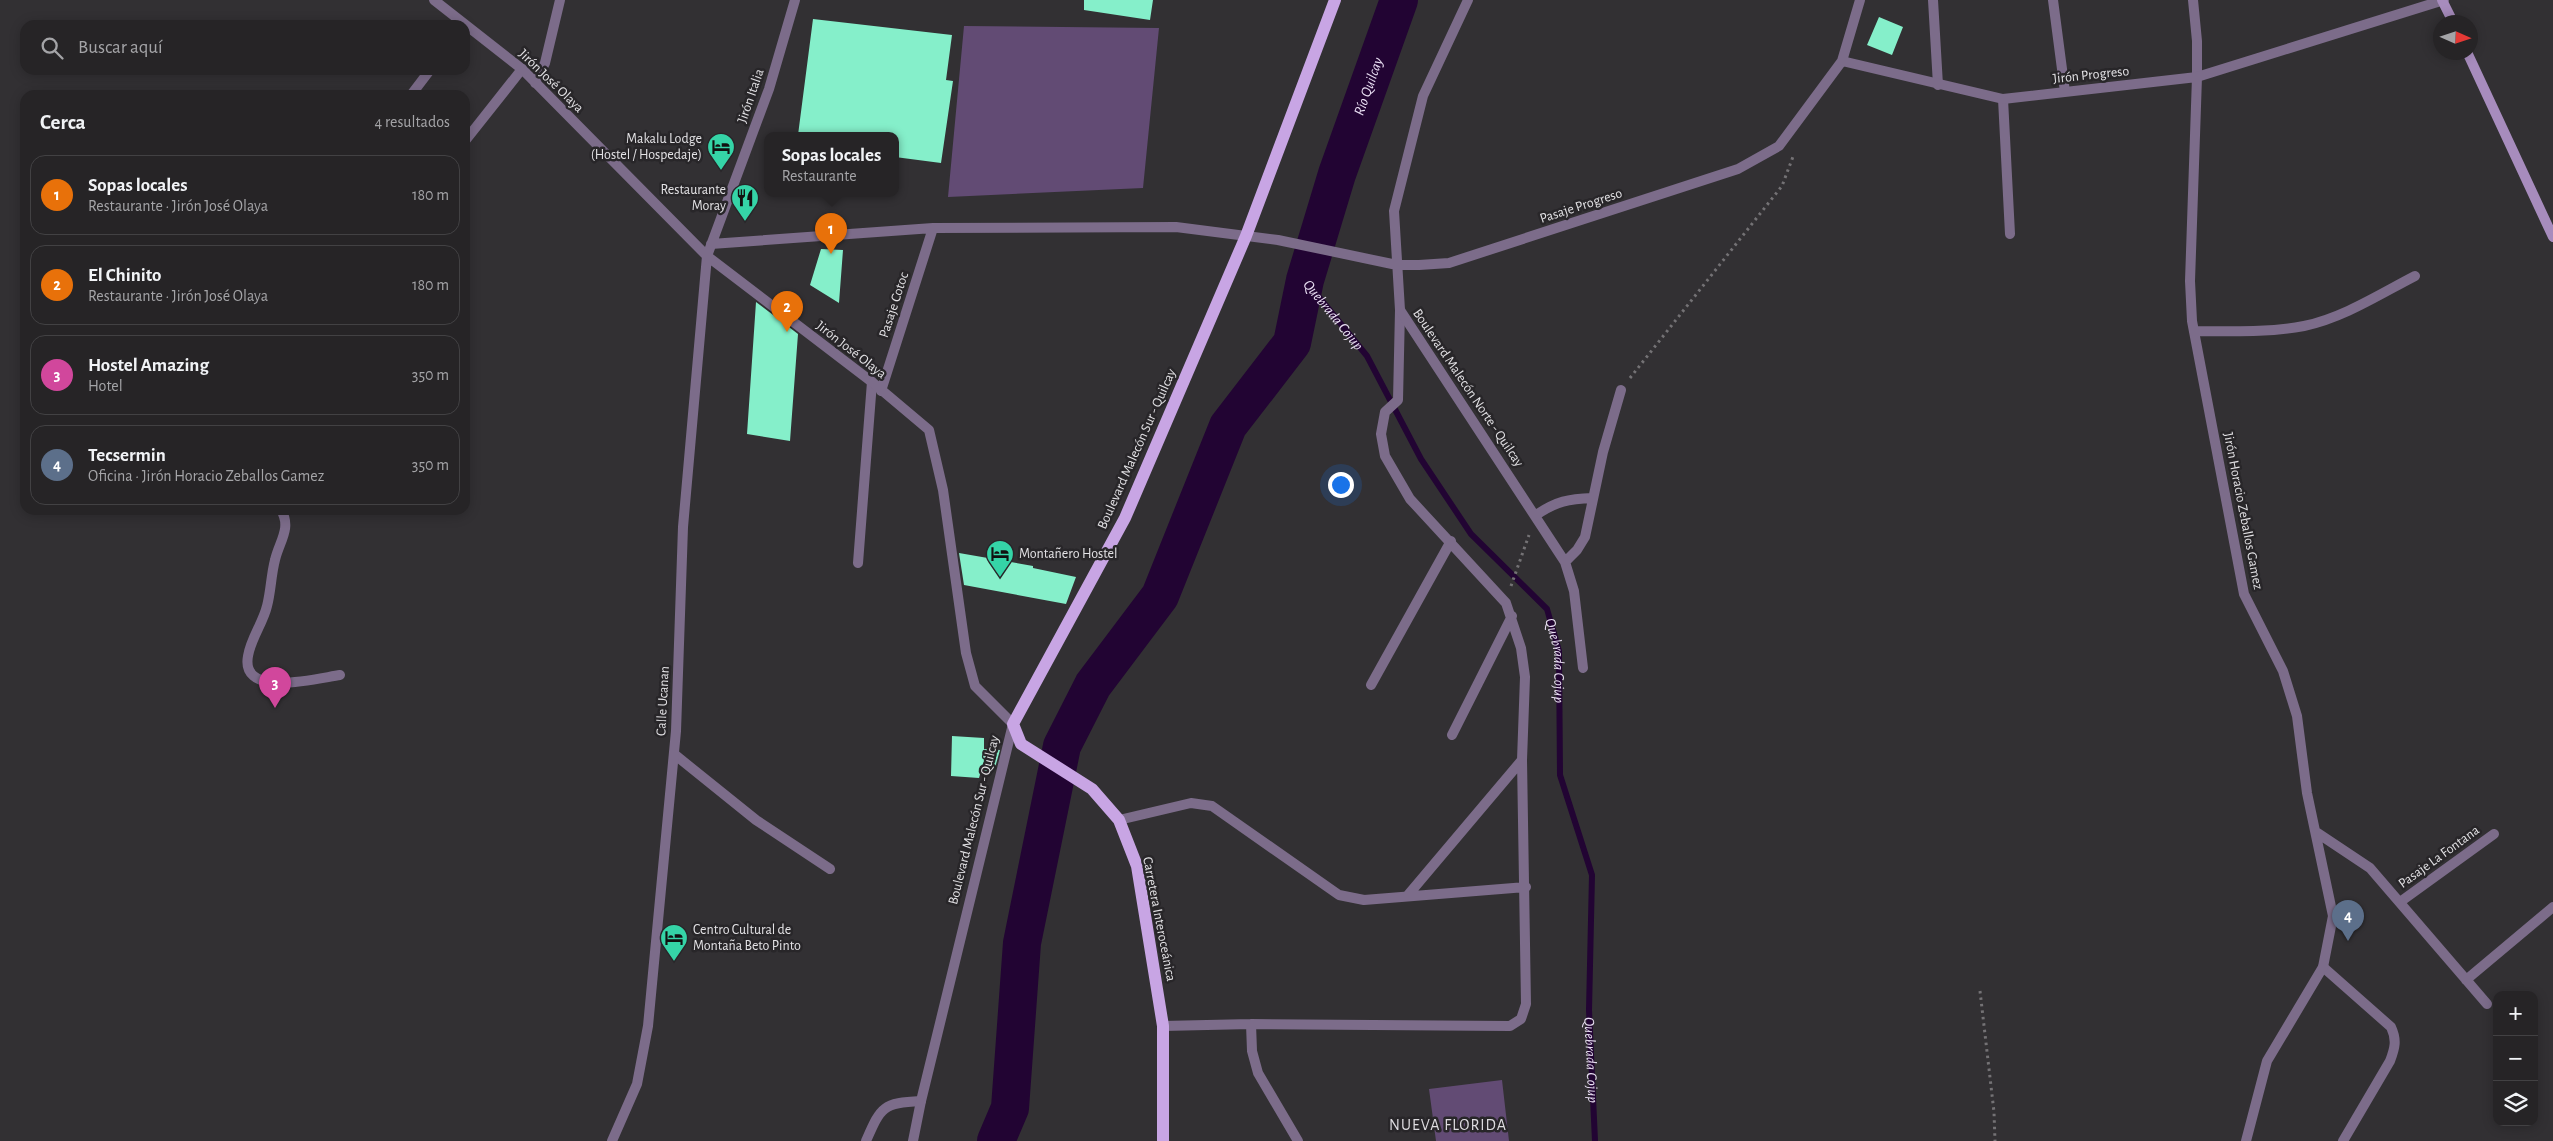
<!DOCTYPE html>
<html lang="es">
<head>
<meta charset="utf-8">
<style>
	body { margin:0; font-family:"Alegreya Sans",sans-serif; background:#323032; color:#f1f3f6 }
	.controls { position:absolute; right:15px; bottom:15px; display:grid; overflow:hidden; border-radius:10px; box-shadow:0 2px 12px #0003 }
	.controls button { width:45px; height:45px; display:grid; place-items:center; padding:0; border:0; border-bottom:1px solid #424143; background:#262426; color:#f1f3f6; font:25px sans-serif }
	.compass { position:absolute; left:2433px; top:15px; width:45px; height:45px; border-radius:50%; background:#262426; box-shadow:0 2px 12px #0003; rotate:93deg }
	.you { position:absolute; left:1340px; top:484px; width:18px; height:18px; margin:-12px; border:4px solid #fff; border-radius:50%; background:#1a73e8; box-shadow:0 0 0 8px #1a73e833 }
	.badge { display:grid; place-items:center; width:32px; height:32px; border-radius:50%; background:#35d4a7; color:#fff; font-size:16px; font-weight:700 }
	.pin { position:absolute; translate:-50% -41px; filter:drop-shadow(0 1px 2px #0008) }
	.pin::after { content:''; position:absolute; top:26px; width:18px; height:15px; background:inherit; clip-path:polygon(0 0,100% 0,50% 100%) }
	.popup { position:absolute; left:764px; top:132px; width:135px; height:65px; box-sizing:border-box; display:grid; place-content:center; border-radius:10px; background:#262426; filter:drop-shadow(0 1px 4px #0005); font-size:16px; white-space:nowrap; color:#a4a4a7 }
	.popup b { font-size:19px; color:#f1f3f6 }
	.popup::after { content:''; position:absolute; left:50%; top:100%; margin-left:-10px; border:10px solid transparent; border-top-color:#262426 }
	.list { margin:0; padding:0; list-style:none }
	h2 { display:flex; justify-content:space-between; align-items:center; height:65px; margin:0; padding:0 20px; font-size:21px }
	h2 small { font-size:16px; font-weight:400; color:#a4a4a7 }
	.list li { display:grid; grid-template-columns:32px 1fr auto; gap:15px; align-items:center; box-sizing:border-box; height:80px; margin:0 10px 10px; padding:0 10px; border:1px solid #424143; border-radius:15px }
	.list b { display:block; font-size:19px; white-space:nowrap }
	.list p { margin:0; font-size:16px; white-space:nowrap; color:#a4a4a7 }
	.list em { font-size:16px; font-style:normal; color:#a4a4a7 }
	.icon { flex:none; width:28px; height:28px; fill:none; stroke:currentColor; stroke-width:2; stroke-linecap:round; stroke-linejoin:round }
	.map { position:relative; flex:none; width:2553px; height:1141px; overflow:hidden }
	.search { position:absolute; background:#262426; box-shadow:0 2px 12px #0003; left:20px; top:20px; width:450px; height:55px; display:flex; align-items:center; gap:12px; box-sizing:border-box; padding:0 18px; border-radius:15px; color:#a4a4a7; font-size:19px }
	.panel { position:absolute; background:#262426; box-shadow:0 2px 12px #0003; left:20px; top:90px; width:450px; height:425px; border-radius:15px }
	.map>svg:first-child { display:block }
	.green { fill:#624b74 }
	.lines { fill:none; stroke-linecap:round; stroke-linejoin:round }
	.stream { stroke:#220433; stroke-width:6 }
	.river { stroke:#220433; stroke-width:38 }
	.building { fill:#85efca }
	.path { stroke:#747275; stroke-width:3; stroke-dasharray:2.5 4; stroke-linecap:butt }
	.lane { stroke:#7c6c8a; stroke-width:10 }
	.street { stroke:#7c6c8a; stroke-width:10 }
	.secondary { stroke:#a78cbd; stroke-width:10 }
	.primary { stroke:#c8a5e4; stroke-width:12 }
	.labels { text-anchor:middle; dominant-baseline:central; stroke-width:5; stroke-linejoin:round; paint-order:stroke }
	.street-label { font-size:14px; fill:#e3e2e5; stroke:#282629 }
	.poi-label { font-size:14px; fill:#e3e2e5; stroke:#282629; text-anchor:end }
	.water-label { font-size:15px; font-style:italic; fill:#e9dff3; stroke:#282629 }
	.quarter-label { font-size:16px; letter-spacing:1px; fill:#dedce0; stroke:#282629 }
</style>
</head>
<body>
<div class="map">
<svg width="2553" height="1141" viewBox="0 0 2553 1141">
	<rect width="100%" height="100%" fill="#323033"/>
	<path class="green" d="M964,26L1159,28L1143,188L948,197Z
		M1502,1080L1509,1141H1436L1429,1089Z"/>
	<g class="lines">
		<path class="stream" id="s1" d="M1305,280L1367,356L1421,459L1471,534L1547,609L1559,651L1560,775L1592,875L1589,1010L1595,1141"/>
		<path class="river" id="s2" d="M996,1141L1010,1108L1022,943L1062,746L1093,685L1160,596L1228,426L1292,343L1305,280L1337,174L1399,0"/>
	</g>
	<path class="building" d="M1084,0H1153L1150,20L1084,10Z
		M1879,17L1903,27L1892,55L1867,45Z
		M813,19L952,35L946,80L953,81L941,163L895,157V135H798Z
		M821,249L843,250L839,303L810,285Z
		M756,302L798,334L790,441L747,434Z
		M959,553L1033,566V568L1076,577L1066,604L964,585Z
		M952,736L984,738V749L1000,750L994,771H981L979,778L951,776Z"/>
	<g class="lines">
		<path class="path" d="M1630,378L1782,186L1794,154
			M1511,586L1529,535
			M1980,991L1994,1112L1995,1141"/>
		<path class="lane" d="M1933,0L1938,85
			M2193,0L2197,41V77
			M411,95L430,70
			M2003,99L2010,234
			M465,141L522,69
			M281,510C292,528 279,542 275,560C271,575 271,591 267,606C263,623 251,638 248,656C240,699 318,678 340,675
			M858,563L872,382
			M1371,685L1451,541
			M1452,735L1512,616
			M674,754L756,820L830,869
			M1119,820L1191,803L1212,806L1339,895L1364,900L1526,887
			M1408,895L1522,760
			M2400,902L2494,834
			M2323,967L2391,1027C2397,1040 2395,1048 2390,1061L2343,1141
			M1251,1024L1252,1051L1258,1073L1298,1141
			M1163,1026L1251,1024L1510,1026L1521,1019L1526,1004L1522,760L1525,677L1521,648L1506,603L1410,499L1385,456L1381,434L1385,412L1398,400L1400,310
			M866,1141C881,1107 882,1103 921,1101"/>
		<path class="street" d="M434,0L522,69L707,256L872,382L929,430L943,490L966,653L975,686L1013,724L921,1101L913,1141
			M1468,0L1423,96L1394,211L1400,310L1565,562L1574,591L1583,668
			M2053,0L2065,92
			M1842,61L2003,99L2197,77L2444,0
			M2197,77L2190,281L2192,321L2244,594L2283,671L2297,716L2307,793L2333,916L2323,967L2267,1061L2246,1141
			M535,83L545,63L560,0
			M711,244L933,228L1176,227L1278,240L1397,265H1419L1449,263L1738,169L1779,146L1842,61L1860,0
			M2194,331C2230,331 2268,333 2304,326C2343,318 2380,294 2415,276
			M881,391L933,228
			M1536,515C1557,501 1568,499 1593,498
			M1565,562L1577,550L1585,537L1603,452L1621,390
			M2316,832L2370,868L2487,1004
			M2466,980L2553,907
			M612,1141L637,1084L648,1026L676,731L683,527L707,256L769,89L795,0"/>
		<path class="secondary" d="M2442,0L2453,22
			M2467,52L2553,237"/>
		<path class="primary" d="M1163,1141V1026L1137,866L1119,820L1092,789L1021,744L1013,724L1125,518L1246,236L1335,0"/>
	</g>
	<defs>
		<symbol id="hotel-pin" viewBox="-11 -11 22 30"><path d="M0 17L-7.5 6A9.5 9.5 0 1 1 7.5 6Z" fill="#35d4a7" stroke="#282629"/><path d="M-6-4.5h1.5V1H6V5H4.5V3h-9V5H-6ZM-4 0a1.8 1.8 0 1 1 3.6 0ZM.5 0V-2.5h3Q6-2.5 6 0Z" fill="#111"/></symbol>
		<symbol id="restaurant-pin" viewBox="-11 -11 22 30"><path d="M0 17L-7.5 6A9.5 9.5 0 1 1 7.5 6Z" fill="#35d4a7" stroke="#282629"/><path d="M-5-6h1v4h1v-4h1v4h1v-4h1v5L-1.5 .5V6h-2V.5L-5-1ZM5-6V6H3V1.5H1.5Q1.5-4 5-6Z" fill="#111"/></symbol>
	</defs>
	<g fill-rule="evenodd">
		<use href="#hotel-pin" x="705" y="131" width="32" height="43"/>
		<use href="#restaurant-pin" x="729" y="182" width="32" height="43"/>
		<use href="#hotel-pin" x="984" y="538" width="32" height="43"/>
		<use href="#hotel-pin" x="658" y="922" width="32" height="43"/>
	</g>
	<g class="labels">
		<g class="street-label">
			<text transform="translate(2091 75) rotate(-6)">Jirón Progreso</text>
			<text transform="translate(551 81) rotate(44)">Jirón José Olaya</text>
			<text transform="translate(751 96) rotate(-71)">Jirón Italia</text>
			<text transform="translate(1581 206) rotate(-18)">Pasaje Progreso</text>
			<text transform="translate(894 305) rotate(-72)">Pasaje Cotoc</text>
			<text transform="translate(851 350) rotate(38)">Jirón José Olaya</text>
			<text transform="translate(1468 388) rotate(56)">Boulevard Malecón Norte - Quilcay</text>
			<text transform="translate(1137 449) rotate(-66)">Boulevard Malecón Sur - Quilcay</text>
			<text transform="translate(2243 511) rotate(79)">Jirón Horacio Zeballos Gamez</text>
			<text transform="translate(663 701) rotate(-87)">Calle Ucanan</text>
			<text transform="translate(974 820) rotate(-76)">Boulevard Malecón Sur - Quilcay</text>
			<text transform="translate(2439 857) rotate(-36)">Pasaje La Fontana</text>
			<text transform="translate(1159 919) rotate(79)">Carretera Interoceánica</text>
		</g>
		<g class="poi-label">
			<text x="702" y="139">Makalu Lodge<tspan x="702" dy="16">(Hostel / Hospedaje)</tspan></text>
			<text x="726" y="190">Restaurante<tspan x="726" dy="16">Moray</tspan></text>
			<text x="1019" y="554" text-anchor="start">Montañero Hostel</text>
			<text x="693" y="930" text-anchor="start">Centro Cultural de<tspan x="693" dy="16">Montaña Beto Pinto</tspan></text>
		</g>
		<g class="water-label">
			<text stroke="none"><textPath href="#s2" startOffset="1138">Río Quilcay</textPath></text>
			<text stroke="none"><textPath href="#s1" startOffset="45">Quebrada Cojup</textPath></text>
			<text stroke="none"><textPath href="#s1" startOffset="464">Quebrada Cojup</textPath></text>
			<text stroke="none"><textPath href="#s1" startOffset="869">Quebrada Cojup</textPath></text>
		</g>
		<g class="quarter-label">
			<text x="1448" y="1125">NUEVA FLORIDA</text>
		</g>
	</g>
</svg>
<div class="controls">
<button>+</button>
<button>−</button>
<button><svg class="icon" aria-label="layers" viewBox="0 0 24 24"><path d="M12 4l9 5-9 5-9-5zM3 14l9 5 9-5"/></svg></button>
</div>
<svg class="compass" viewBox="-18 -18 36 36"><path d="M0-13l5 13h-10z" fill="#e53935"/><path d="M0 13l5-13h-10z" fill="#a4a4a7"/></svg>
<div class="you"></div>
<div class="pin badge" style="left:831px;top:254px;background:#e8710a">1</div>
<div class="popup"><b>Sopas locales</b>Restaurante</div>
<div class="pin badge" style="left:787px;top:332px;background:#e8710a">2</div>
<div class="pin badge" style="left:275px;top:708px;background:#d1479c">3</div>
<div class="pin badge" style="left:2348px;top:941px;background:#5c6f8a">4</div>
<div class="search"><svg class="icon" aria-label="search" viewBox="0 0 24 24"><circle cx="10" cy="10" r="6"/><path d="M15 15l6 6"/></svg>Buscar aquí</div>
<section class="panel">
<h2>Cerca<small>4 resultados</small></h2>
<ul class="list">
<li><span class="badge" style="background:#e8710a">1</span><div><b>Sopas locales</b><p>Restaurante · Jirón José Olaya</p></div><em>180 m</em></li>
<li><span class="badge" style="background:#e8710a">2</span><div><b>El Chinito</b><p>Restaurante · Jirón José Olaya</p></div><em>180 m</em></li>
<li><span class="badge" style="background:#d1479c">3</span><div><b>Hostel Amazing</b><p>Hotel</p></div><em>350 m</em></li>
<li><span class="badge" style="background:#5c6f8a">4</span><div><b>Tecsermin</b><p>Oficina · Jirón Horacio Zeballos Gamez</p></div><em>350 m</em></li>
</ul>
</section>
</div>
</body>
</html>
